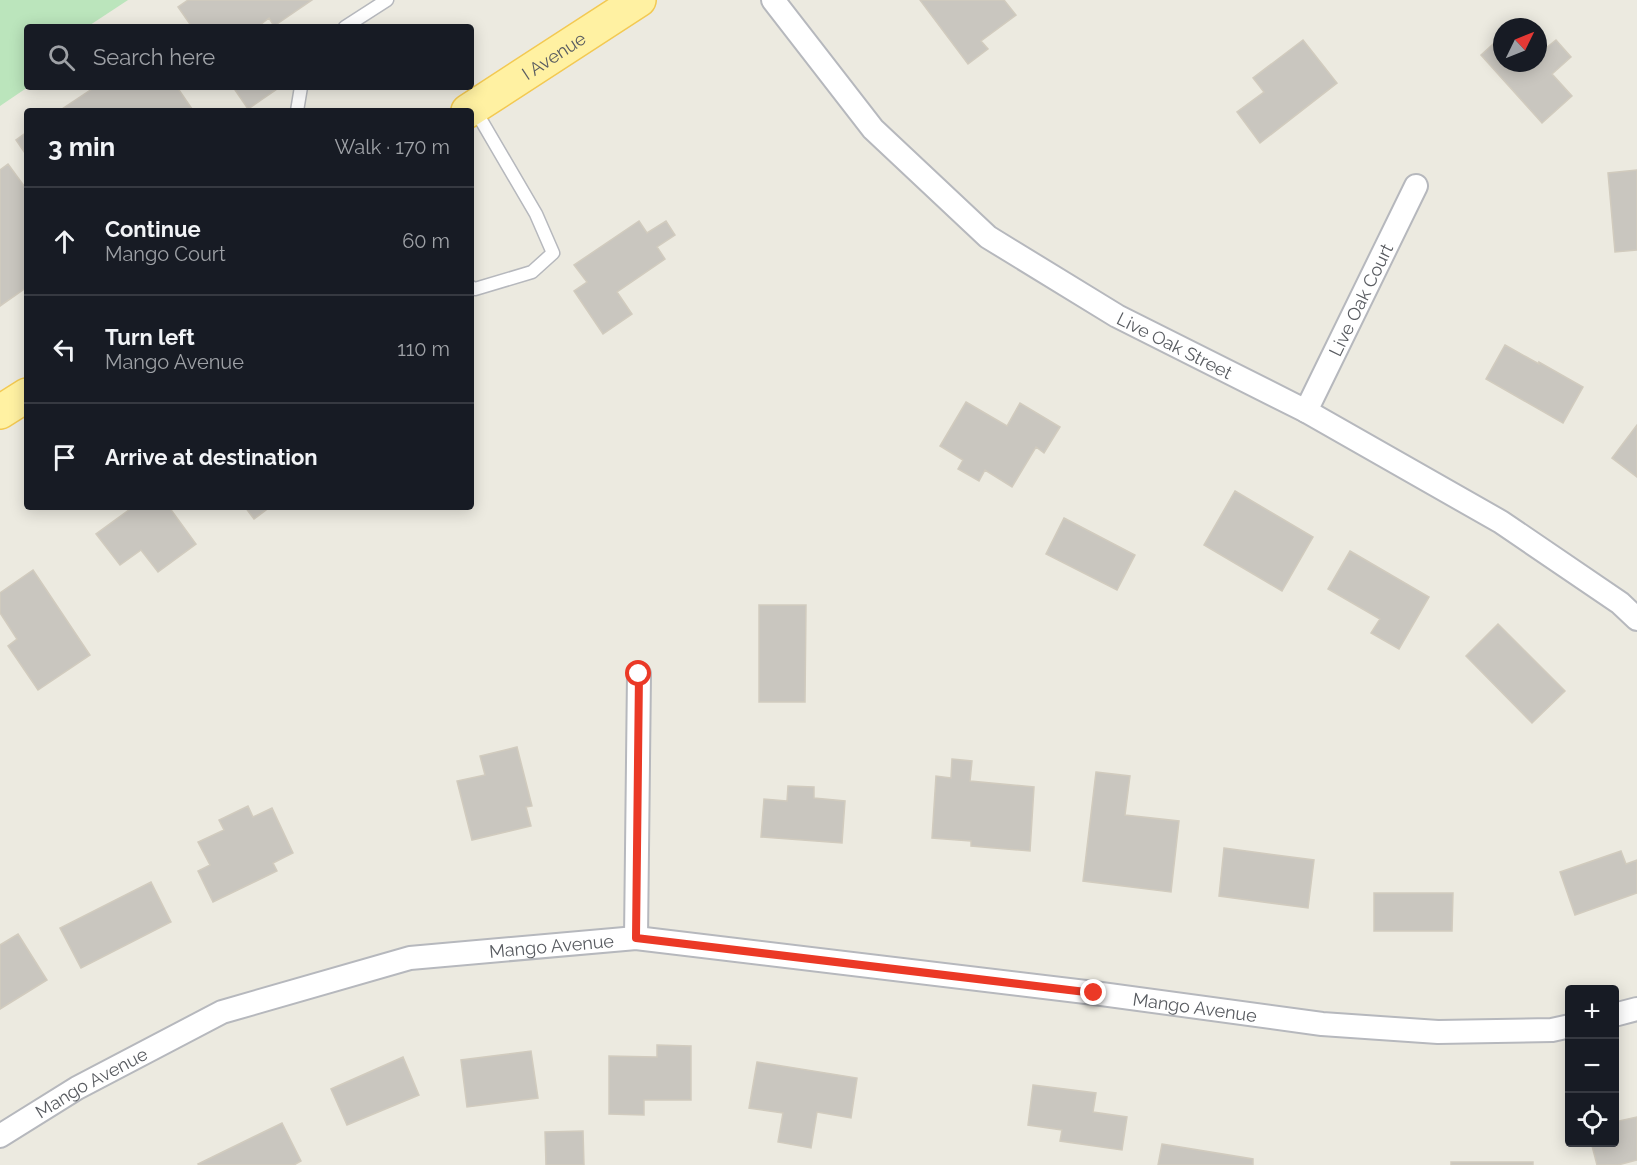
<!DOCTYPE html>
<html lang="en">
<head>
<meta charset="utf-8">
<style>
	body { margin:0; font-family:Raleway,sans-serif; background:#20242c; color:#f1f3f6 }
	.controls { position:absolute; right:18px; bottom:18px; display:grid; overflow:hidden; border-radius:6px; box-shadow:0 3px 15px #0003 }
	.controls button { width:54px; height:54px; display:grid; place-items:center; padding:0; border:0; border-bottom:2px solid #363941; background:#171b24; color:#f1f3f6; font:30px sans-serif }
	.compass { position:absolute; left:1493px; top:18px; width:54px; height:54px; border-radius:50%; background:#171b24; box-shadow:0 3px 15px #0003; rotate:47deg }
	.stop { position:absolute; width:18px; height:18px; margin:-14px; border:4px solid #eb3926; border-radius:50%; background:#fff }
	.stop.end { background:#eb3926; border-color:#fff; box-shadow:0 2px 6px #0008 }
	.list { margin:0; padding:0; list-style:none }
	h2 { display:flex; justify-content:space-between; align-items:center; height:78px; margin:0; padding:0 24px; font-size:26px }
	h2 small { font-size:20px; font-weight:400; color:#9ea1a6 }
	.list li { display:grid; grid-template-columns:39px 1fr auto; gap:18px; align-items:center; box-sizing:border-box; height:108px; padding:0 24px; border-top:2px solid #363941 }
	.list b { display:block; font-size:22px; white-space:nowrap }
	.list p { margin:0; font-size:20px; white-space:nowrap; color:#9ea1a6 }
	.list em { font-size:20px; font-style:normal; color:#9ea1a6 }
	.icon { flex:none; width:33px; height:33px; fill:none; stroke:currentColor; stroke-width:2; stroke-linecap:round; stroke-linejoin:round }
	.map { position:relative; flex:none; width:1637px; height:1165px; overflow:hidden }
	.search { position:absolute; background:#171b24; box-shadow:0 3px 15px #0003; left:24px; top:24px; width:450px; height:66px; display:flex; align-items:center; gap:15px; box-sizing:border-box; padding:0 21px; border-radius:6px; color:#9ea1a6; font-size:22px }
	.panel { position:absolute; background:#171b24; box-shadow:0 3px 15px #0003; left:24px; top:108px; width:450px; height:402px; border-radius:6px }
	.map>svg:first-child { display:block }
	.green { fill:#bbe5bc }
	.building { fill:#c9c6bf; stroke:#d1cbbe; stroke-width:1.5 }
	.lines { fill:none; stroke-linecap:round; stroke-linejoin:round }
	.lane-casing { stroke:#b6b8bd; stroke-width:15 }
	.street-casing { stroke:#b6b8bd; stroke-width:26 }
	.primary-casing { stroke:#f3c952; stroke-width:36 }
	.lane { stroke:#fff; stroke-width:12 }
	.street { stroke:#fff; stroke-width:22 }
	.primary { stroke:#fff1a2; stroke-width:33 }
	.route { stroke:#eb3926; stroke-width:8 }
	.labels { text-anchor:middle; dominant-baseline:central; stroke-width:4.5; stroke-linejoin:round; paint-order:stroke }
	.street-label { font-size:18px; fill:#595c61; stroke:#fff }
</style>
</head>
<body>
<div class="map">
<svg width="1637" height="1165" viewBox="0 0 1637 1165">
	<rect width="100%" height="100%" fill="#eceae0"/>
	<path class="green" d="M0,0H128L87,27H27L28,87L0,106Z"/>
	<path class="building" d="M188,0H312L274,26L269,18L260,25L261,27H192L178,7Z
		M920,0H1004L1016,15L981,41L988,49L968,64Z
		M1502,36V63H1538V39L1546,48L1556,40L1571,57L1552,74L1572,96L1542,123L1481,55Z
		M1303,40L1337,83L1260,143L1237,112L1264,92L1253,78Z
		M95,87H177L192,109L190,111H59Z
		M233,87H280L248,109Z
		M27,132V156L16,140Z
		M8,164L27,190V287L0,306V170Z
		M1637,170V250L1615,252L1608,173Z
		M639,221L647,233L666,221L675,235L657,247L665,259L617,292L632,314L603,334L574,291L587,282L574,265Z
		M1505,345L1539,364V362L1583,387L1563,423L1486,379Z
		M966,402L1007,426L1020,403L1060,427L1044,453L1036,447L1012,487L985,470L979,481L958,469L963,460L940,446Z
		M1637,425V477L1612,458Z
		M1235,491L1313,537L1282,591L1204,545Z
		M133,507H169L196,544L158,572L141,550L120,565L96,534Z
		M245,507H270L254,519Z
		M1064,518L1135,555L1117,590L1046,554Z
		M1350,551L1429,597L1399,649L1371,633L1380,619L1328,589Z
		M33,570L90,655L38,690L8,646L17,639L0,613V593Z
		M759,605H806L805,702H759Z
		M1498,624L1565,691L1532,723L1466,656Z
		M517,747L532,806L526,807L531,826L472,840L457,781L485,775L480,756Z
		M952,759L972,761L970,781L1034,787L1030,851L971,846V841L932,838L936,776L951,778Z
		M1096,772L1130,776L1125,815L1179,821L1171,892L1083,881Z
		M788,786L814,787V798L845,801L842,843L761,837L764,799L787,801Z
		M248,806L253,817L272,808L293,853L273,863L277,871L213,902L198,871L210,865L198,842L224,830L219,820Z
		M1224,848L1314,860L1308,908L1219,896Z
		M1621,851L1626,864L1637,860V893L1575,915L1560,872Z
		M151,882L171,922L81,968L60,928Z
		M1374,893H1453L1452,931H1374Z
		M18,934L47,980L0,1009V945Z
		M657,1045L691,1046V1100H644V1115L609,1114V1056L657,1057Z
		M531,1051L538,1098L467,1107L461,1060Z
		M403,1057L419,1095L347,1125L331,1089Z
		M757,1062L857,1078L851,1118L817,1112L811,1148L778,1142L783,1113L749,1108Z
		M1033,1085L1096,1093L1093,1112L1127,1117L1122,1150L1060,1141L1062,1130L1028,1125Z
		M1637,1117V1160L1618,1165H1597L1591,1142H1614V1122Z
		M282,1123L301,1161L294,1165H199L198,1164Z
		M583,1131L584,1165H546L545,1132Z
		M1162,1144L1253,1159V1165H1158Z
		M1451,1162H1533V1165H1451Z"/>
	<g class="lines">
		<defs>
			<path id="lane" d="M345,27L387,0
				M297,111L301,87
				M471,287L475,289L532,272L553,253L536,214L474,108"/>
			<g id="street">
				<path id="s1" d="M773,0L873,129L988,237L1117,316L1306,411L1501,522L1620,603L1637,619"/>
				<path id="s2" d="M1306,411L1416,186"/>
				<path d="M636,938L639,674"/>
				<path d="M1614,1015L1637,1009"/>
				<path id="s3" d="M0,1136L77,1088L222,1012L410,958L636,938L1094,993L1322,1024L1438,1032L1552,1030L1570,1026"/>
			</g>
			<g id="primary">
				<path id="s4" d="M468,111L639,0"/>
				<path d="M0,412L27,395"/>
			</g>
		</defs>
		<use href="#lane" class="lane-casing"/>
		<use href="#street" class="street-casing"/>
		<use href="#primary" class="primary-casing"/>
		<use href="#lane" class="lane"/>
		<use href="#street" class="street"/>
		<use href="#primary" class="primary"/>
	</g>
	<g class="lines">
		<path class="route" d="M639,674L636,938L1094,993"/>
	</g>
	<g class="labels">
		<g class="street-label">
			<text stroke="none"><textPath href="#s4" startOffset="102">I Avenue</textPath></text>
			<text stroke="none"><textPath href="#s2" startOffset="124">Live Oak Court</textPath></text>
			<text stroke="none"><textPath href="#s1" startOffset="537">Live Oak Street</textPath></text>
			<text stroke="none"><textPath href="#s3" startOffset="592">Mango Avenue</textPath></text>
			<text stroke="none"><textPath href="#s3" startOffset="1240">Mango Avenue</textPath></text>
			<text stroke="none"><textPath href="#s3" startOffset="106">Mango Avenue</textPath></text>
		</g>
	</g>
</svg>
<div class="controls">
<button>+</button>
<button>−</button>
<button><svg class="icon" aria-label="locate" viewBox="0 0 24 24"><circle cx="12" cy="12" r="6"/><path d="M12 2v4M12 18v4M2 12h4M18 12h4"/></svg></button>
</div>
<svg class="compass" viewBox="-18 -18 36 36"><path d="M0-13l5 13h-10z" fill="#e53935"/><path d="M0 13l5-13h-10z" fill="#9ea1a6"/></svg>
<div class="stop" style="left:639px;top:674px"></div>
<div class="stop end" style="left:1094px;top:993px"></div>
<div class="search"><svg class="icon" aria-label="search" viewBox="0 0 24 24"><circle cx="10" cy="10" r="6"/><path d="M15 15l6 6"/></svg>Search here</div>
<section class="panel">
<h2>3 min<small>Walk · 170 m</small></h2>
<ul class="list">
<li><svg class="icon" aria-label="ahead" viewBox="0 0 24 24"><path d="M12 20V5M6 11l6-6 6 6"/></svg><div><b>Continue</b><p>Mango Court</p></div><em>60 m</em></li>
<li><svg class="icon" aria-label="left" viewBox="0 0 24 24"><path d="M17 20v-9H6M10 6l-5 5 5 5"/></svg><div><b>Turn left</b><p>Mango Avenue</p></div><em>110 m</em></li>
<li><svg class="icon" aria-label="arrive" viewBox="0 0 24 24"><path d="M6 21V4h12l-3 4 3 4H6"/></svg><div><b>Arrive at destination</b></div></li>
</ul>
</section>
</div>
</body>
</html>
